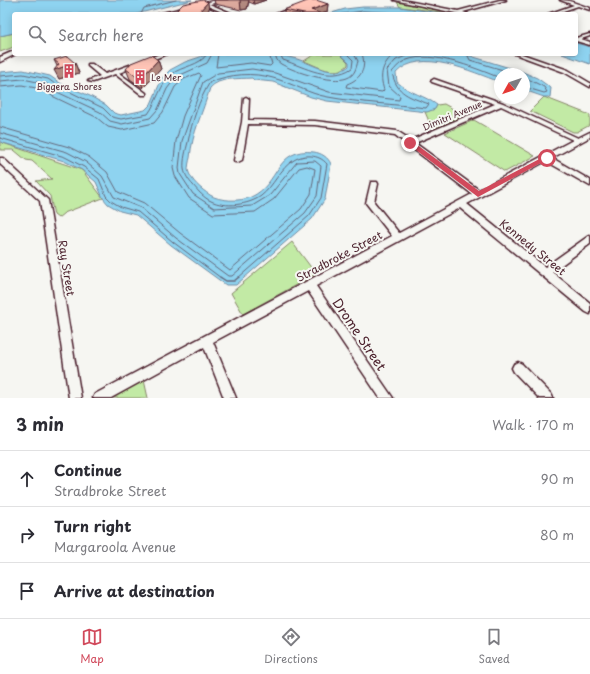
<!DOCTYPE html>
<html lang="en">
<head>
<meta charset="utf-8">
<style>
	body { margin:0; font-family:"Playpen Sans",sans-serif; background:#f2f2f3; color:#2b2b33 }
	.compass { position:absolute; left:494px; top:68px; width:36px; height:36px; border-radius:50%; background:#fff; box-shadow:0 2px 10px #0003; rotate:230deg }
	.stop { position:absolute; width:12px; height:12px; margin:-9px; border:3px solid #d1495b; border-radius:50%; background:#fff }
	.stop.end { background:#d1495b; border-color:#fff; box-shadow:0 1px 4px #0008 }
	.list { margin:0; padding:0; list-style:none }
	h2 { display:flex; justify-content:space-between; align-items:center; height:52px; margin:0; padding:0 16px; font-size:17px }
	h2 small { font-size:13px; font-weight:400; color:#7c7c81 }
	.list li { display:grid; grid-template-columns:26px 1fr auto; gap:12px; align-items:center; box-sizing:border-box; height:56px; padding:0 16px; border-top:1px solid #e1e1e2 }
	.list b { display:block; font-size:15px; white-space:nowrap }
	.list p { margin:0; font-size:13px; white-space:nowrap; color:#7c7c81 }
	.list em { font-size:13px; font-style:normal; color:#7c7c81 }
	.icon { flex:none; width:22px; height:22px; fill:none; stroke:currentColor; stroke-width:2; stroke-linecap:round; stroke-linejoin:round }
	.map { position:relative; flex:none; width:590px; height:398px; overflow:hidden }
	.search { position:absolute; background:#fff; box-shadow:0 2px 10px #0003; left:12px; right:12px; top:12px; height:44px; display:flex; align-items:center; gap:10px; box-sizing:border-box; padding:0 14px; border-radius:4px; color:#7c7c81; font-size:15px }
	.sheet { height:220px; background:#fff }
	nav { display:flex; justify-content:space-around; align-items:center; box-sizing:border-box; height:56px; border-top:1px solid #e1e1e2; background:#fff; font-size:11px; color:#7c7c81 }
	nav a { display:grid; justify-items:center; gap:2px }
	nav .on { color:#d1495b }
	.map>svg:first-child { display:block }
	.green { fill:#c2eaa5; stroke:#868468 }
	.water { fill:#8ed3f0; stroke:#738ba1 }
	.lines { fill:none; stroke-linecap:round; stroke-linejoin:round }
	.shore-far1 { stroke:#65677a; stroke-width:1 }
	.shore { stroke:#65677a; stroke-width:1.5 }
	.minor-casing { stroke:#4a1f2b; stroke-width:3 }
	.major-casing { stroke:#4a1f2b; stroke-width:3 }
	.minor { fill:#f6f6f2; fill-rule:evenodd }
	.major { fill:#f6f6f2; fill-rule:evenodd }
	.wall { fill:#dba99d; stroke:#4a1f2b }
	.shaded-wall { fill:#b2897f; stroke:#4a1f2b }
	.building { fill:#ffc4b6; stroke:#4a1f2b }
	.route { fill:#d1495b }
	.labels { text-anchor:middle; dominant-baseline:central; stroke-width:4; stroke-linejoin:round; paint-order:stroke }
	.far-poi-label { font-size:9px; fill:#4a1f2b; stroke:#f6f6f2; text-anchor:start }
	.far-street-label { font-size:9px; fill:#4a1f2b; stroke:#f6f6f2 }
	.street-label { font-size:11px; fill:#4a1f2b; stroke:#f6f6f2 }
	.near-street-label { font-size:13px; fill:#4a1f2b; stroke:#f6f6f2 }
</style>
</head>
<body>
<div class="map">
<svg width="590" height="398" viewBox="0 0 590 398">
	<rect width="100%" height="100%" fill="#f6f6f2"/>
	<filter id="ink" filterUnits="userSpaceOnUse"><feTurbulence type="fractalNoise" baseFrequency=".025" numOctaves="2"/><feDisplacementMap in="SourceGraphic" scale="8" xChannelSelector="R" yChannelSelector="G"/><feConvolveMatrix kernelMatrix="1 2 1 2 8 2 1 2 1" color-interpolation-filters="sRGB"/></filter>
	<g filter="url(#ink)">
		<path class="green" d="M397,2L459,14L400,7Z
			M14,33V47L0,52V36Z
			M315,54H340L348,62V65C335,78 318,66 304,61Z
			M544,97L590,115V125L577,132H573L530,111Z
			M444,104L464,115L434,128L431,126L425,112L435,109L437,105Z
			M474,120L535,156L505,172L445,133Z
			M0,142L82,170L103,198L64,213L58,218L54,215L50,196L36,181L52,179L32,161L26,160L14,150H0Z
			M292,242L316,274L243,314L231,293Z
			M144,380L148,398H109Z"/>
		<path class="water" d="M0,0H192L136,14H14V33L0,36Z
			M363,7H400L446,14H328L345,9Z
			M576,43L590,47V64L562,54H576Z
			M209,54C239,54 269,51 297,59C313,64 334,79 349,66V62L340,54H464L523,72L537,78L551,88L550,97H544L524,90V74H500V82C472,72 420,47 396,73L397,82C411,94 424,95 437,105L435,109L427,112L327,101L311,97L273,82L254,80L252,78C239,79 219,77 210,88C203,112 192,133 190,158C189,161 188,167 188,170C191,181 201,189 210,195C219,201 240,202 251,197C280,184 275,147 314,152C321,153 328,157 331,164L325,199L312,219L236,285H226L171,245L136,215L120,211L108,204L103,198L96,182L82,170L64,161L0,142V72L23,70L50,76L60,83L90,96L106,105L114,113L121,115L145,110L151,104L162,78L170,70L185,62Z"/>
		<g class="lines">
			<path class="shore-far1" d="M141,14L144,8L176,0
				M342,14L363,11L420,14
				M218,54L216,67L251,63L270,66L272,64L269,54
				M275,54C276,58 277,62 281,64C295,72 332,84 347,78C355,75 356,68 358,61L354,54
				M280,54L283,60C305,67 330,83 352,68L353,60L347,54
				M362,54C367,68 361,79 347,84L346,87L382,92L384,90C379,75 382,64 394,54
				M467,54L470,60L516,74
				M0,76L23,74L48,79L58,86L103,108L112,117L121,119L148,114C157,102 160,84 172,74C182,66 200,66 207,54
				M524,77L544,87L547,92L544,93L524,87
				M0,81L23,79L47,84L55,91L100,112L110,121L122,124L150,118L158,109L167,89L176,77L207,63L212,54
				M0,87L22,85L45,90L52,96L96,117L108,127L122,130L154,123L163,112L175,87L184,79L199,73L201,75L183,116L176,141L173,168L175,176L189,198L213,214L255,212L274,199L299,168L307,166L315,169L311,194L301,209L230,270L180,233L144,203L118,192L107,172L89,157L69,147L0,127
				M0,133L67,152L86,162L102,176L114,197L141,208L176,238L228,276H232L305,213L317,196L321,166L315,161L297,162L270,195L252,206L214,208L193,194L180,174L179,168L182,141L203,82L218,73L252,69L275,73L329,92L399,100L400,96L389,86L387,70L396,60L411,54
				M0,138L65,157L84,167L99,179L106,196L111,201L121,207L138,212L173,242L221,278
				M238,278L309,216L321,198L327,164C319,154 304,154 294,160C280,168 274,186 261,196C249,205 225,208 211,201C204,198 198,191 193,185C189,181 185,175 184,169C183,160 186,150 188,142C192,121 199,100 210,82C230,74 253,72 273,78C292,83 309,94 328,97C360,103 394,104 426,108L429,104C410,97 396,94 392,72C395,69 398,65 401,63C425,47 476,68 500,78"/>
			<path class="shore" d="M220,277L226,281H234L239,277"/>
			<defs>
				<path id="minor" d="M394,0H402L458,11L500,0H506L463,12L468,14H460Z
					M560,0C571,0 580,5 590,8V10L578,6L554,14H548L574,5Z
					M205,3H207L233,14H227L205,5Z
					M292,8L293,10L282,14H276Z
					M590,34V36L581,39L590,42V45L576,41V38Z
					M160,54H167L119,73L146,93V95H142L115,74L93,82L88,81L100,76L88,66V64H92L105,74Z
					M515,54H522L568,70L590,83V87L564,72Z
					M434,79L503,103L578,138L590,132V137L552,158L590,180V186L546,161L467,204L545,267L590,235V244L552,272L590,303V314L586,312L460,208L316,286L393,398H380L308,291L213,342L236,398H224L204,347L111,398H93L95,394L392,236L366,203L371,182H377L378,184L374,202L399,233L472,194L395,135L315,125L248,124L242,160L238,162H235L234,160L242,122L244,98L246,97L249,99L248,120L315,121L397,131L411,140L495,104L432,82L431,81ZM501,106L573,140L479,190L415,143Z
					M0,158H3L48,200L81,398H69L40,201L0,164Z
					M518,362L522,364L551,394L553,398H539L514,372L512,368L514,364Z"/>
				<path id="major" d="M217,0H227L168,14H158Z
					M14,51V54H16L0,62V57Z"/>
			</defs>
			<use href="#minor" class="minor-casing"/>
			<use href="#major" class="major-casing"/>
			<use href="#minor" class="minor"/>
			<use href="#major" class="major"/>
		</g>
		<path class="wall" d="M214,0H266L254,4L249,2L247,9L241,10L215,4Z
			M328,4L327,12L322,14H284V10Z
			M209,10L205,14H176V11Z
			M54,60L75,63L79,73L59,79L57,66Z
			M158,60L161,69L143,88L130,79L126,69Z"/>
		<path class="shaded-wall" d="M240,0H249L247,9L241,10Z
			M253,0H266L254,4Z
			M208,2L209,10L205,14H197Z
			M328,4L327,12L321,14L311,10Z
			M158,60L161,69L143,88L140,79Z
			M75,63L79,73L59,79L54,70Z"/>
		<path class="building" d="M203,0L208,2L197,14H182L176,11L183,4Z
			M310,0H316L328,4L311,10L322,14H304L284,10Z
			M151,55L158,60L140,79L126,69L131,63Z
			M67,56L75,63L54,70L59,64L54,60Z"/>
	</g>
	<path class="route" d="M408,141H412L479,191L545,156L550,158L478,197L408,144Z"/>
	<defs>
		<symbol id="building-bare" viewBox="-9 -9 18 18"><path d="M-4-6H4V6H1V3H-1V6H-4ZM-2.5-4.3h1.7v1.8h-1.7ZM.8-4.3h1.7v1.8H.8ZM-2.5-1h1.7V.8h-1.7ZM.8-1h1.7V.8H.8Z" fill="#d1495b" stroke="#f6f6f2" stroke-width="2.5" paint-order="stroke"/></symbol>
	</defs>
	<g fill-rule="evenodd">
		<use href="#building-bare" x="59" y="61" width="20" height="20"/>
		<use href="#building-bare" x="130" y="67" width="20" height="20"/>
	</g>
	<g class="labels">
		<g class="far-poi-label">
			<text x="151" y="77">Le Mer</text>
			<text x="69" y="86" text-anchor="middle">Biggera Shores</text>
		</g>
		<g class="far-street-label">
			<text transform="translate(452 115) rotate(-23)">Dimitri Avenue</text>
		</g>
		<g class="street-label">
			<text transform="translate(533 247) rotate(39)">Kennedy Street</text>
			<text transform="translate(339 256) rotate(-28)">Stradbroke Street</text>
			<text transform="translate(67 268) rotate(81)">Ray Street</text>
		</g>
		<g class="near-street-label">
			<text transform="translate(360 334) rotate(56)">Drome Street</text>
		</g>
	</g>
</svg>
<svg class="compass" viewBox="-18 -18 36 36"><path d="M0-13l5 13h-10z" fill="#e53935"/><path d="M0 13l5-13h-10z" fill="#7c7c81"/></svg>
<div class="stop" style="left:547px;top:158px"></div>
<div class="stop end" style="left:410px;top:143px"></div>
<div class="search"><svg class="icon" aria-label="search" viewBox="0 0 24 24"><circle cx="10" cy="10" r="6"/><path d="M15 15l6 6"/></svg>Search here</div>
</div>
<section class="sheet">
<h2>3 min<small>Walk · 170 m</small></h2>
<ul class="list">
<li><svg class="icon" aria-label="ahead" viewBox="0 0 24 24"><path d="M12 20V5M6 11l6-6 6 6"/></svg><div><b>Continue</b><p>Stradbroke Street</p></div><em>90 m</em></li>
<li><svg class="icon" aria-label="right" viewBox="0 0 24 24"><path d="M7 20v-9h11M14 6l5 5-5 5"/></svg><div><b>Turn right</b><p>Margaroola Avenue</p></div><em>80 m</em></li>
<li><svg class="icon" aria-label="arrive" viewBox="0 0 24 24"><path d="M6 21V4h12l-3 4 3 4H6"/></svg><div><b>Arrive at destination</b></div></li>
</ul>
</section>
<nav>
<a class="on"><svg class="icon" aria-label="map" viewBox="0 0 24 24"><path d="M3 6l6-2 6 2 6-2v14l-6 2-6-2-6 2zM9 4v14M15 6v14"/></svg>Map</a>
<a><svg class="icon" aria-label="directions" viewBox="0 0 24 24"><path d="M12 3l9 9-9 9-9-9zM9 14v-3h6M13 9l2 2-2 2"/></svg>Directions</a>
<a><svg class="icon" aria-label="saved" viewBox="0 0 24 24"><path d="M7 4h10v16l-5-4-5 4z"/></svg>Saved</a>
</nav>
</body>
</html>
